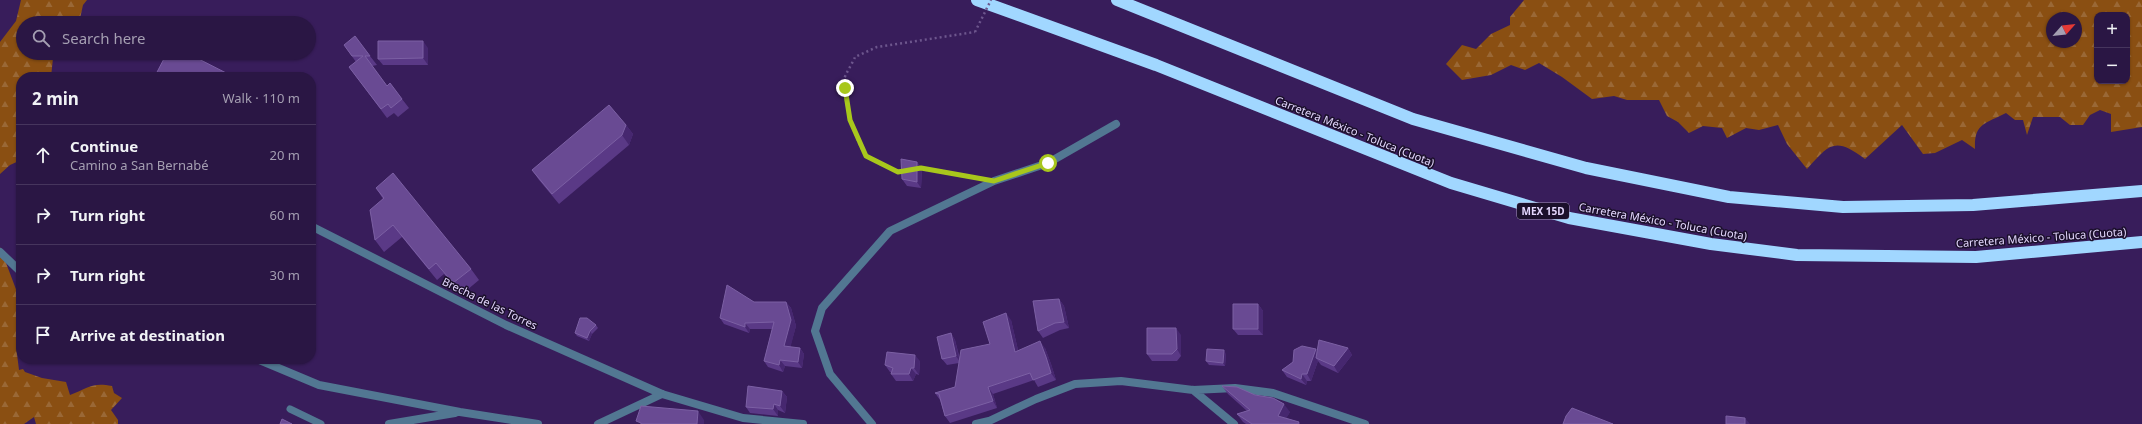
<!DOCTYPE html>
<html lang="en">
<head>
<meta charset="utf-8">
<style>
	body { margin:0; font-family:"Noto Sans",sans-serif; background:#36234f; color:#f1f3f6 }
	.controls { position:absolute; right:12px; top:12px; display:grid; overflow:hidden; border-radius:8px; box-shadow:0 1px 3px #0004 }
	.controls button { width:36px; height:36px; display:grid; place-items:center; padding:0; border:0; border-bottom:1px solid #46355d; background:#2a1644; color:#f1f3f6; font:20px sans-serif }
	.compass { position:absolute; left:2046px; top:12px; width:36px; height:36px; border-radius:50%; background:#2a1644; box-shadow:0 1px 3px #0004; rotate:63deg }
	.stop { position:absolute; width:12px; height:12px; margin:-9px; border:3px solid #a8c71c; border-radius:50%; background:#fff }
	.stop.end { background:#a8c71c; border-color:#fff; box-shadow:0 1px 4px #0008 }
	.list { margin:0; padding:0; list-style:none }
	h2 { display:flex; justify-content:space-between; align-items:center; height:52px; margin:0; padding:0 16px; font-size:17px }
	h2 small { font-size:13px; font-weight:400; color:#a59fb2 }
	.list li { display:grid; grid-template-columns:26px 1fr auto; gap:12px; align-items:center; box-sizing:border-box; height:60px; padding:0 16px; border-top:1px solid #46355d }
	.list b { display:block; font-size:15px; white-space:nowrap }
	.list p { margin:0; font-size:13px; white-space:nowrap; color:#a59fb2 }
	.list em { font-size:13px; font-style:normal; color:#a59fb2 }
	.icon { flex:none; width:22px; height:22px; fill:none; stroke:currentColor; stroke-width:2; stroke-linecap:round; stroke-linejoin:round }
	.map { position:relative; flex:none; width:2142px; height:424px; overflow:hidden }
	.search { position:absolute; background:#2a1644; box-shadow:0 1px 3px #0004; left:16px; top:16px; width:300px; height:44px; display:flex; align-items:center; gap:10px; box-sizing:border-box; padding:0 14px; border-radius:22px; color:#a59fb2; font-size:15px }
	.panel { position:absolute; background:#2a1644; box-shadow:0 1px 3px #0004; left:16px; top:72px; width:300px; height:292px; border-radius:16px }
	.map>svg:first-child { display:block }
	.forest { fill:url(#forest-firs); fill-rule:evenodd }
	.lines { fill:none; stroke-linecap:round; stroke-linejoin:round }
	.path { stroke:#6d568d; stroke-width:2.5; stroke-dasharray:2 3; stroke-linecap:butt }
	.service { stroke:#527792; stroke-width:7 }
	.minor { stroke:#527792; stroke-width:8 }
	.motorway { stroke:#a1d7ff; stroke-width:12 }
	.path-bridge { stroke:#6d568d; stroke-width:2.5; stroke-dasharray:2 3; stroke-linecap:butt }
	.wall { fill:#5a3986 }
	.shaded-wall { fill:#46276f }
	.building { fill:#694a93; stroke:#7c60a4 }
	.route { stroke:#a8c71c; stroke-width:5 }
	.labels { text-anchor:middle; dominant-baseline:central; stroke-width:3; stroke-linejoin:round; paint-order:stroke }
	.shield { fill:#1b102b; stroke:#a89bbf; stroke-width:1 }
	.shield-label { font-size:10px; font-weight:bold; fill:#e4d7fe }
	.street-label { font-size:11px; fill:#e4d7fe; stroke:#1b102b }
</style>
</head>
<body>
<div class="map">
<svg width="2142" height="424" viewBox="0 0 2142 424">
	<defs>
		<pattern id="forest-firs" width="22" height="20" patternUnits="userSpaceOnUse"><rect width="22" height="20" fill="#8a4f12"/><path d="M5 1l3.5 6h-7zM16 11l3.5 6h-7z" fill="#9a6836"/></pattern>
	</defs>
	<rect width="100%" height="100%" fill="#381d5b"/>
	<path class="forest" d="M21,0H87L83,5L79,23H23V53H59L53,58L51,77H21V160L10,165L0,174V42L16,21Z
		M1524,0H2142V127L2111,132V114L2100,110L2090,115L2083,125H2070L2060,117H2033L2027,135L2023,120H2015L2006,113C1985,124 1974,123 1975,149L1962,140L1935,153L1923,154L1902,125L1865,159C1835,136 1829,144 1807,169L1787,144L1778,125L1759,130L1746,128L1727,138L1722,128L1703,126L1689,133L1678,122L1667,116L1659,100H1627L1614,96L1592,99L1562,77L1539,63L1525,70L1511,65L1491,75L1462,80L1446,64L1462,45L1476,49L1491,34L1510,25V17ZM2097,15H2127V81H2097ZM2052,18H2076V42H2052Z
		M0,247L17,292L21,294V340L17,354L19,370L23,369L25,372L42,378L66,382L70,395C88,389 90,382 112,386L114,393L122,398L111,410L118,420V424H36L34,417L24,424H0Z"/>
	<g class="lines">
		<path class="path" d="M920,169L974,177
			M905,171C897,172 872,162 866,155C855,143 843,97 844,81C844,75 853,63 855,57L877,47L975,32"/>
		<path class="service" d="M290,409L321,424"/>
		<path class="minor" d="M311,226L506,325L662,394L743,418L803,424
			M0,252L21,272
			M257,359L319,385L460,412L538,424
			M1193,390L1234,424
			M389,424L455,413
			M598,424L662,394
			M872,424L830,374L815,331L822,308L890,231L994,181L1048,163L1116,124
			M976,424L989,421L1036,399L1075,384L1121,381L1193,390L1235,388L1273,393L1365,424"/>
		<path class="motorway" d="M977,0L1156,65L1451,183L1569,218L1711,244L1797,255L1976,257L2142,242
			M1117,0L1413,119L1586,168L1729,197L1843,207L1973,205L2142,191"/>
		<path class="path-bridge" d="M975,32L991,0"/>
	</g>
	<path class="wall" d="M344,45L370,56L377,65L372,66L387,86L402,99L409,108L398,117L394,113L387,118L349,67L356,62Z
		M428,48V65H383L378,59Z
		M626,125L633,134L629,145L559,204L539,180L532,170Z
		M917,162L922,169L921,188L907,186L902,179Z
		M376,188L471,269L479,280L461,295L444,274L437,280L402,237L384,252L375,240L383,199Z
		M1059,299L1064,306L1069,328L1060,330L1043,338L1038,331Z
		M754,302H786L791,308L796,326L790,347L800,348L804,354L802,368L785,366L783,372L768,367L764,361L772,329H750L749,333L724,324L720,318Z
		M1258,304L1263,311V335H1238L1233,329Z
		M1011,320L1018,350L1045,348L1051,364L1056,380L1038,387L1034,380L993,394L997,408L950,423L945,416L940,400L935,393L955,387L959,363L947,365L942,359L951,333L955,340L960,359L990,344Z
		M596,325L598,328L592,334L589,341L577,336L575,333Z
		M1181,335V356L1177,361H1152L1147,354Z
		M1348,348L1352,355L1338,373L1321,365L1318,361L1311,381H1307L1306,385L1287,377L1282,370L1293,362L1316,349L1317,352Z
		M1226,354L1225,366L1209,365L1206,361Z
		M920,361L919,375L916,374L913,381H896L891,374L892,373L890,372L885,365Z
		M1222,386L1290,412L1286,418L1299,422L1300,424H1246L1243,422L1237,414L1247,411L1228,394Z
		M782,391L787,397L785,413L778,410V416L750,413L746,407Z"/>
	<path class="shaded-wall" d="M423,41L428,48V65L423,58Z
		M626,125L633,134L629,145L622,135Z
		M917,162L922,169L921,188L917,182Z
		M1059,299L1064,306L1069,328L1064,322Z
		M786,302L791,308L796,326L789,353L784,346Z
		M1258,304L1263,311V335L1258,329Z
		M1006,313L1011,320L1020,359L1015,352Z
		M745,323L750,329L749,333L745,327Z
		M1176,328L1181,335V356L1177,349Z
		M590,331L592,334L589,341L587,338Z
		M951,333L955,340L960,362L956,356Z
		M1040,341L1045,348L1051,364L1056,380L1051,373Z
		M800,348L804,354L802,368L798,362Z
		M1348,348L1352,355L1338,373L1334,366Z
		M1316,349L1320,356L1316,358L1318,361L1311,381L1307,374Z
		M1224,350L1226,354L1225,366L1223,363Z
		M915,355L920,361L919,375L914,368Z
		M780,360L785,366L783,372L779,365Z
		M911,368L916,374L913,381L909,374Z
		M1302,374L1307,381L1306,385L1301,379Z
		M988,387L993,394L997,408L993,401Z
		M782,391L787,397L785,413L780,406Z
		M774,404L778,410V416L773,409Z
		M1284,404L1290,412L1283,424L1278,416Z
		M698,411L704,420V424H697Z
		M1745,418L1750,424H1745Z"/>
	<path class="building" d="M355,36L370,56H365L387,86L390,83L402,99L391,108L388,104L381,109L349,67L363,56H352L344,45Z
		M378,41H423V58L378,59Z
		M167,53H187L234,77H157L155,76Z
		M609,105L626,125L622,135L552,194L532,170Z
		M901,159L917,162V182L902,179Z
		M393,173L471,269L453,283L436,263L429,269L393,225L375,240L370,210L384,198L376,188Z
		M727,285L754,302H786L791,320L784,346L800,348L798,362L780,360L779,365L764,361L774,322L745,323V327L720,318Z
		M1059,299L1064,322L1055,323L1038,331L1033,301Z
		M1233,304H1258V329H1233Z
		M1006,313L1015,352L1040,341L1046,357L1051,373L1033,380L1030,373L988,387L993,401L945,416L939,394L935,393L955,387L961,350L990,344L983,322Z
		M580,318H587L596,325L590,331L587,338L575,333Z
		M1147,328H1176L1177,349L1172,354H1147Z
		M951,333L956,356L942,359L937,337Z
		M1319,340L1348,348L1334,366L1316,358Z
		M1302,346L1316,349L1307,374H1302L1301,379L1282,370L1293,362L1294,350Z
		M1207,349L1224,350L1223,363L1206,361Z
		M887,352L915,355L914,368H911L909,374H891L893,368L885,365Z
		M748,386L782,391L780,406L774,404L773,409L746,407Z
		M1222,386L1237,387L1255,395L1273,398L1284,404L1278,416L1299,422L1298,424H1252L1237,414L1250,410Z
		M641,406L698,411L697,424H641V423L636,421Z
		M1572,408L1613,424H1563L1566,416Z
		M1726,416L1745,418V424H1726Z
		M282,419L292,424H280Z"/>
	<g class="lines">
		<path class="route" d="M845,88L850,120L866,156L898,172L921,168L994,181L1048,163"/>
	</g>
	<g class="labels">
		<rect class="shield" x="1517" y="203" width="52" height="16" rx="3"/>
		<g class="shield-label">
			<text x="1543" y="211">MEX 15D</text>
		</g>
		<g class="street-label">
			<text transform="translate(1355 131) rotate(22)">Carretera México - Toluca (Cuota)</text>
			<text transform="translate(1663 221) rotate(10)">Carretera México - Toluca (Cuota)</text>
			<text transform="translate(2041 237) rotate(-4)">Carretera México - Toluca (Cuota)</text>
			<text transform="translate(490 303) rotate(26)">Brecha de las Torres</text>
		</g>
	</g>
</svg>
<div class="controls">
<button>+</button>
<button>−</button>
</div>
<svg class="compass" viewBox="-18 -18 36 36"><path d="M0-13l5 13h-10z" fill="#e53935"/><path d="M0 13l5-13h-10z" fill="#a59fb2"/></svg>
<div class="stop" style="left:1048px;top:163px"></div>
<div class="stop end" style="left:845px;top:88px"></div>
<div class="search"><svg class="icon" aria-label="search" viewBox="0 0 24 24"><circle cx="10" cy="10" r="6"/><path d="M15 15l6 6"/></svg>Search here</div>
<section class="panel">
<h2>2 min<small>Walk · 110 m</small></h2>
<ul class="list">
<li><svg class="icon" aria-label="ahead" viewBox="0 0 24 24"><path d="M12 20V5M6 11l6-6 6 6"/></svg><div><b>Continue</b><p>Camino a San Bernabé</p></div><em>20 m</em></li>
<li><svg class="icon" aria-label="right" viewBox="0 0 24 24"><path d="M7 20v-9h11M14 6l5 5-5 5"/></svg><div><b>Turn right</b></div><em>60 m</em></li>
<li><svg class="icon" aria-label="right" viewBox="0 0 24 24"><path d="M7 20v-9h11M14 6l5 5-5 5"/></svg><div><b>Turn right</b></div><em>30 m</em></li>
<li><svg class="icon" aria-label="arrive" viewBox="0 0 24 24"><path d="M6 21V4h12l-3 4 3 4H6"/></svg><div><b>Arrive at destination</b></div></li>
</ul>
</section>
</div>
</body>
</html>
